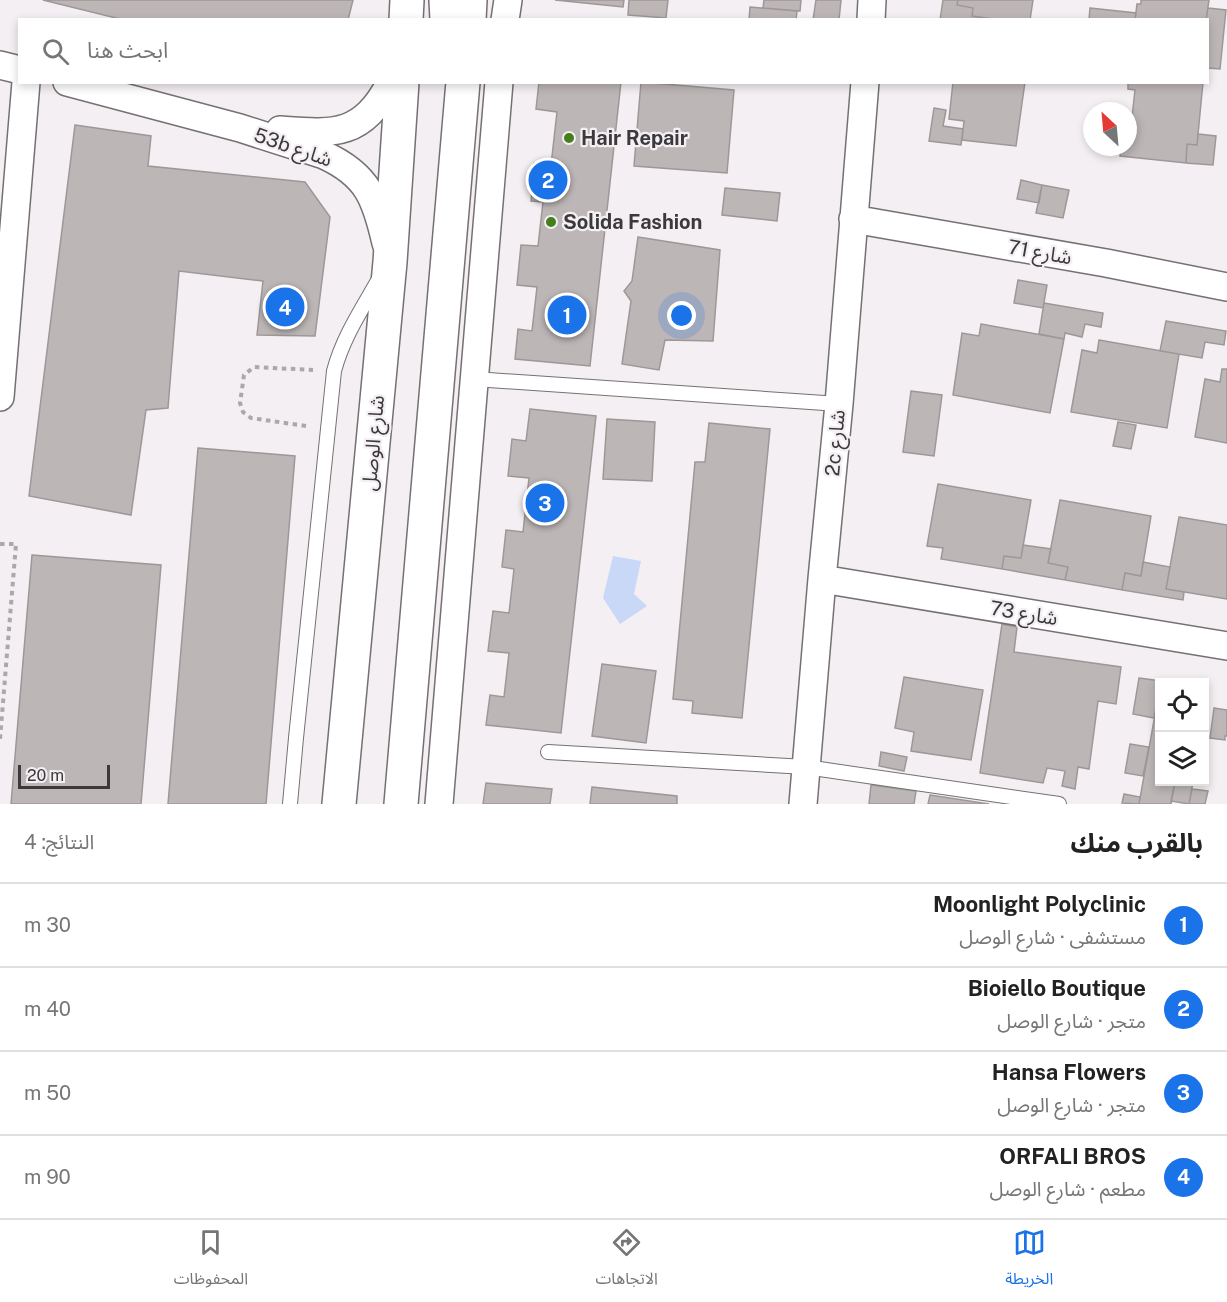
<!DOCTYPE html>
<html lang="ar">
<head>
<meta charset="utf-8">
<style>
	body { margin:0; font-family:"Public Sans","Noto Sans Arabic",sans-serif; background:#f6f6f6; color:#222; direction:rtl }
	.controls { position:absolute; right:18px; bottom:18px; display:grid; overflow:hidden; border-radius:0px; box-shadow:0 3px 9px #0003 }
	.controls button { width:54px; height:54px; display:grid; place-items:center; padding:0; border:0; border-bottom:2px solid #e0e0e0; background:#fff; color:#222; font:30px sans-serif }
	.compass { position:absolute; left:1083px; top:102px; width:54px; height:54px; border-radius:50%; background:#fff; box-shadow:0 3px 9px #0003; rotate:334deg }
	.scale { position:absolute; left:18px; bottom:15px; width:92px; box-sizing:border-box; padding-left:6px; border:3px solid #3b393b; border-top:0; font-size:16px; line-height:21px; white-space:nowrap; color:#3b393b; -webkit-text-stroke:4px #f4eff3; paint-order:stroke }
	.you { position:absolute; left:682px; top:316px; width:21px; height:21px; margin:-15px; border:4px solid #fff; border-radius:50%; background:#1a73e8; box-shadow:0 0 0 9px #1a73e833 }
	.badge { display:grid; place-items:center; width:39px; height:39px; border-radius:50%; background:#1a73e8; color:#fff; font-size:20px; font-weight:700 }
	.pin { position:absolute; translate:-50% -50%; border:3px solid #fff; box-shadow:0 2px 6px #0006 }
	.list { margin:0; padding:0; list-style:none }
	h2 { display:flex; justify-content:space-between; align-items:center; height:78px; margin:0; padding:0 24px; font-size:26px }
	h2 small { font-size:20px; font-weight:400; color:#767676 }
	.list li { display:grid; grid-template-columns:39px 1fr auto; gap:18px; align-items:center; box-sizing:border-box; height:84px; padding:0 24px; border-top:2px solid #e0e0e0 }
	.list b { display:block; font-size:22px; white-space:nowrap }
	.list p { margin:0; font-size:20px; white-space:nowrap; color:#767676 }
	.list em { font-size:20px; font-style:normal; color:#767676 }
	.icon { flex:none; width:33px; height:33px; fill:none; stroke:currentColor; stroke-width:2; stroke-linecap:round; stroke-linejoin:round }
	.map { position:relative; flex:none; width:1227px; height:804px; overflow:hidden; direction:ltr }
	.search { position:absolute; background:#fff; box-shadow:0 3px 9px #0003; left:18px; right:18px; top:18px; height:66px; display:flex; align-items:center; gap:15px; box-sizing:border-box; padding:0 21px; border-radius:0px; color:#767676; font-size:22px }
	.sheet { height:414px; background:#fff }
	nav { display:flex; justify-content:space-around; align-items:center; box-sizing:border-box; height:84px; border-top:2px solid #e0e0e0; background:#fff; font-size:16px; color:#767676 }
	nav a { display:grid; justify-items:center; gap:3px }
	nav .on { color:#1a73e8 }
	.map>svg:first-child { display:block }
	.water { fill:#c9d8f7 }
	.building { fill:#bdb6b7; stroke:#9e9798; stroke-width:1.5 }
	.lines { fill:none; stroke-linecap:round; stroke-linejoin:round }
	.service-casing { stroke:#757074; stroke-width:16 }
	.minor-casing { stroke:#757074; stroke-width:30 }
	.primary-casing { stroke:#757074; stroke-width:36 }
	.path { stroke:#aba7ab; stroke-width:4; stroke-dasharray:4.5 4.5; stroke-linecap:butt }
	.service { stroke:#fff; stroke-width:14 }
	.minor { stroke:#fff; stroke-width:27 }
	.primary { stroke:#fff; stroke-width:33 }
	.poi-dot { fill:#447f1b; stroke:#f4eff3; stroke-width:2 }
	.labels { text-anchor:middle; dominant-baseline:central; stroke-width:4.5; stroke-linejoin:round; paint-order:stroke }
	.poi-label { font-size:20px; font-weight:bold; fill:#3b393b; stroke:#f4eff3; text-anchor:start }
	.street-label { font-size:20px; fill:#3b393b; stroke:#f4eff3 }
</style>
</head>
<body>
<div class="map">
<svg width="1227" height="804" viewBox="0 0 1227 804">
	<rect width="100%" height="100%" fill="#f4eff3"/>
	<path class="water" d="M613,556L641,561L634,594L647,606L620,624L603,598Z"/>
	<path class="building" d="M43,0H353L348,20H124Z
		M555,0H624L623,7Z
		M629,0H668L666,18L628,15Z
		M764,0H801L800,11L763,8Z
		M816,0H841L839,20H813Z
		M943,0H958L957,5L973,8L972,16L985,18V20H940Z
		M958,0H1033L1030,20H1000L972,16L973,8L957,5Z
		M1141,0H1209L1206,20H1135L1137,4H1141Z
		M750,7L797,11L796,20H749Z
		M1090,8L1136,13L1135,20H1089Z
		M1208,8L1226,10L1220,69L1208,68L1206,20Z
		M539,82H621L590,366L515,359L518,329L532,331L537,287L517,285L521,245L538,246L543,202L531,201L534,163L551,165L557,112L536,109Z
		M641,82L734,90L727,173L634,166Z
		M953,82H1025L1016,146L962,140L964,121L949,119Z
		M1128,82H1203L1197,145L1187,144L1186,163L1120,156L1121,147H1128V126H1131L1135,90L1128,89Z
		M934,108L946,110L943,126L963,129L961,145L929,141Z
		M75,125L151,136L148,166L305,182L330,217L315,336L257,335L263,281L179,271L168,408L146,410L131,515L29,496Z
		M1198,134L1216,136L1213,165L1186,163L1187,144L1197,145Z
		M1021,180L1042,185L1039,203L1017,199Z
		M1042,185L1069,190L1063,218L1036,213Z
		M725,188L780,193L777,221L722,215Z
		M638,237L720,250L713,341L665,340L659,370L622,364L631,301L624,291L632,281Z
		M1018,280L1047,285L1043,308L1014,303Z
		M1044,303L1103,313L1101,327L1085,324L1082,337L1065,333L1064,339L1039,334Z
		M1166,321L1226,331L1224,345L1205,342L1202,358L1160,351Z
		M981,324L1064,339L1050,413L953,395L962,333L979,336Z
		M1099,340L1179,354L1167,428L1071,412L1082,350L1097,353Z
		M1222,369H1227V443L1195,437L1205,379L1220,382Z
		M911,391L942,395L934,456L903,452Z
		M530,409L596,416L561,733L486,725L490,695L504,697L509,653L488,651L493,611L509,613L514,569L502,567L506,530L523,532L529,478L508,476L512,439L526,441Z
		M607,419L655,422L652,481L603,479Z
		M1118,422L1136,425L1131,449L1113,446Z
		M709,423L770,429L742,718L692,713L693,701L673,699L695,462H705Z
		M198,448L295,456L266,804H168Z
		M938,484L1031,500L1021,558L1004,556L1002,569L941,559L943,548L927,546Z
		M1060,500L1151,516L1141,576L1125,573L1122,590L1065,580L1068,567L1048,563Z
		M1179,517L1227,525V599L1166,589Z
		M1023,545L1051,549L1048,563L1068,567L1065,580L1002,569L1004,556L1021,558Z
		M32,555L161,565L141,804H11Z
		M1143,562L1170,567L1166,589L1184,592L1183,600L1122,590L1125,573L1141,576Z
		M1002,624L1017,627L1014,652L1121,667L1116,704L1098,701L1089,769L1078,767L1075,789L1062,786L1065,771L1047,768L1043,783L980,773Z
		M602,664L656,671L646,743L592,736Z
		M904,677L983,690L971,760L911,751L914,732L895,728Z
		M1139,678L1161,681L1154,718L1133,714Z
		M1160,687V782H1175L1171,804H1139Z
		M1214,708L1227,710V736H1225V740L1210,738Z
		M1130,744L1149,747L1143,776L1125,773Z
		M881,752L907,757L904,771L879,766Z
		M1175,782H1193L1189,804L1171,801Z
		M486,783L552,789L550,804H483Z
		M871,785L916,791L914,804H869Z
		M592,787L677,796V804H590Z
		M1192,789L1208,791L1205,804H1189Z
		M1124,794L1140,797L1139,804L1122,803Z
		M930,795L989,804H928Z"/>
	<g class="lines">
		<defs>
			<path id="service" d="M474,379L839,404
				M548,752L806,767L1059,804
				M290,804L296,738L334,371C343,337 362,309 379,279"/>
			<path id="minor" d="M505,20L508,0
				M871,20L872,0
				M0,65L20,70
				M67,82L240,128L324,155C368,175 376,199 386,243
				M280,130C335,134 362,137 391,82
				M853,219L1106,263L1227,287
				M0,397L26,82
				M822,579L1227,646
				M439,804L499,82
				M803,804L822,579L839,404L865,82"/>
			<path id="primary" d="M446,0L447,20
				M406,20L407,0
				M469,20L470,0
				M339,804L390,262L402,82
				M401,804L463,82"/>
		</defs>
		<use href="#service" class="service-casing"/>
		<use href="#minor" class="minor-casing"/>
		<use href="#primary" class="primary-casing"/>
		<path class="path" d="M306,426L251,418L243,412L240,403L244,375L254,367L313,370
			M0,544H16L0,739"/>
		<use href="#service" class="service"/>
		<use href="#minor" class="minor"/>
		<use href="#primary" class="primary"/>
	</g>
	<g class="poi-dot">
		<circle cx="569" cy="138" r="6"/>
		<circle cx="551" cy="222" r="6"/>
	</g>
	<g class="labels">
		<g class="poi-label">
			<text x="581" y="138">Hair Repair</text>
			<text x="563" y="222">Solida Fashion</text>
		</g>
		<g class="street-label">
			<text transform="translate(293 147) rotate(19)">53b شارع</text>
			<text transform="translate(1040 252) rotate(10)">شارع 71</text>
			<text transform="translate(373 443) rotate(-85)">شارع الوصل</text>
			<text transform="translate(835 443) rotate(-85)">2c شارع</text>
			<text transform="translate(1024 613) rotate(9)">شارع 73</text>
		</g>
	</g>
</svg>
<div class="controls">
<button><svg class="icon" aria-label="locate" viewBox="0 0 24 24"><circle cx="12" cy="12" r="6"/><path d="M12 2v4M12 18v4M2 12h4M18 12h4"/></svg></button>
<button><svg class="icon" aria-label="layers" viewBox="0 0 24 24"><path d="M12 4l9 5-9 5-9-5zM3 14l9 5 9-5"/></svg></button>
</div>
<svg class="compass" viewBox="-18 -18 36 36"><path d="M0-13l5 13h-10z" fill="#e53935"/><path d="M0 13l5-13h-10z" fill="#767676"/></svg>
<div class="scale">20 m</div>
<div class="you"></div>
<div class="pin badge" style="left:567px;top:315px">1</div>
<div class="pin badge" style="left:548px;top:180px">2</div>
<div class="pin badge" style="left:545px;top:503px">3</div>
<div class="pin badge" style="left:285px;top:307px">4</div>
<div class="search"><svg class="icon" aria-label="search" viewBox="0 0 24 24"><circle cx="10" cy="10" r="6"/><path d="M15 15l6 6"/></svg>ابحث هنا</div>
</div>
<section class="sheet">
<h2>بالقرب منك<small>النتائج: 4</small></h2>
<ul class="list">
<li><span class="badge">1</span><div><b>Moonlight Polyclinic</b><p>مستشفى · شارع الوصل</p></div><em>30 m</em></li>
<li><span class="badge">2</span><div><b>Bioiello Boutique</b><p>متجر · شارع الوصل</p></div><em>40 m</em></li>
<li><span class="badge">3</span><div><b>Hansa Flowers</b><p>متجر · شارع الوصل</p></div><em>50 m</em></li>
<li><span class="badge">4</span><div><b>ORFALI BROS</b><p>مطعم · شارع الوصل</p></div><em>90 m</em></li>
</ul>
</section>
<nav>
<a class="on"><svg class="icon" aria-label="map" viewBox="0 0 24 24"><path d="M3 6l6-2 6 2 6-2v14l-6 2-6-2-6 2zM9 4v14M15 6v14"/></svg>الخريطة</a>
<a><svg class="icon" aria-label="directions" viewBox="0 0 24 24"><path d="M12 3l9 9-9 9-9-9zM9 14v-3h6M13 9l2 2-2 2"/></svg>الاتجاهات</a>
<a><svg class="icon" aria-label="saved" viewBox="0 0 24 24"><path d="M7 4h10v16l-5-4-5 4z"/></svg>المحفوظات</a>
</nav>
</body>
</html>
